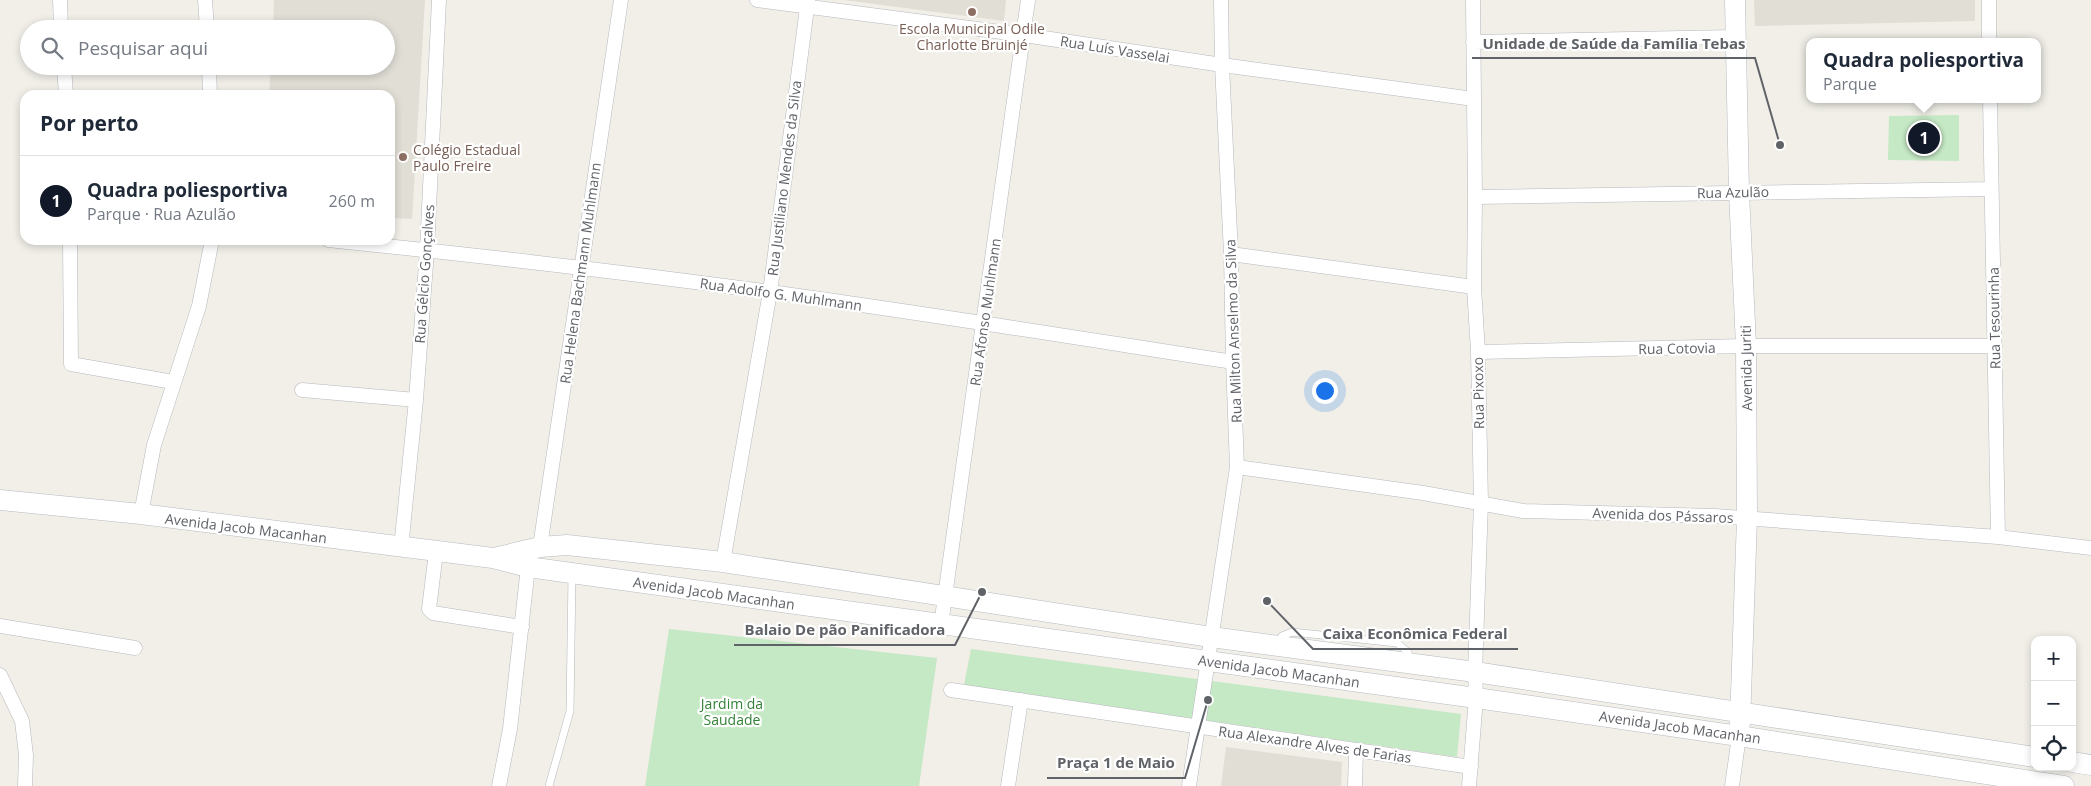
<!DOCTYPE html>
<html lang="pt">
<head>
<meta charset="utf-8">
<style>
	body { margin:0; font-family:"Open Sans",sans-serif; background:#f6f6f7; color:#1f2937 }
	.controls { position:absolute; right:15px; bottom:15px; display:grid; overflow:hidden; border-radius:10px; box-shadow:0 2px 8px #0003 }
	.controls button { width:45px; height:45px; display:grid; place-items:center; padding:0; border:0; border-bottom:1px solid #e0e1e3; background:#fff; color:#1f2937; font:25px sans-serif }
	.you { position:absolute; left:1324px; top:390px; width:18px; height:18px; margin:-12px; border:4px solid #fff; border-radius:50%; background:#1a73e8; box-shadow:0 0 0 8px #1a73e833 }
	.badge { display:grid; place-items:center; width:32px; height:32px; border-radius:50%; background:#111827; color:#fff; font-size:16px; font-weight:700 }
	.pin { position:absolute; translate:-50% -50%; border:2px solid #fff; box-shadow:0 1px 5px #0006 }
	.popup { position:absolute; left:1806px; top:38px; width:235px; height:65px; box-sizing:border-box; display:grid; place-content:center; border-radius:10px; background:#fff; filter:drop-shadow(0 1px 4px #0005); font-size:16px; white-space:nowrap; color:#747a83 }
	.popup b { font-size:19px; color:#1f2937 }
	.popup::after { content:''; position:absolute; left:50%; top:100%; margin-left:-10px; border:10px solid transparent; border-top-color:#fff }
	.list { margin:0; padding:0; list-style:none }
	h2 { display:flex; justify-content:space-between; align-items:center; height:65px; margin:0; padding:0 20px; font-size:21px }
	h2 small { font-size:16px; font-weight:400; color:#747a83 }
	.list li { display:grid; grid-template-columns:32px 1fr auto; gap:15px; align-items:center; box-sizing:border-box; height:90px; padding:0 20px; border-top:1px solid #e0e1e3 }
	.list b { display:block; font-size:19px; white-space:nowrap }
	.list p { margin:0; font-size:16px; white-space:nowrap; color:#747a83 }
	.list em { font-size:16px; font-style:normal; color:#747a83 }
	.icon { flex:none; width:28px; height:28px; fill:none; stroke:currentColor; stroke-width:2; stroke-linecap:round; stroke-linejoin:round }
	.map { position:relative; flex:none; width:2091px; height:786px; overflow:hidden }
	.search { position:absolute; background:#fff; box-shadow:0 2px 8px #0003; left:20px; top:20px; width:375px; height:55px; display:flex; align-items:center; gap:12px; box-sizing:border-box; padding:0 18px; border-radius:28px; color:#747a83; font-size:19px }
	.panel { position:absolute; background:#fff; box-shadow:0 2px 8px #0003; left:20px; top:90px; width:375px; height:155px; border-radius:15px }
	.map>svg:first-child { display:block }
	.education { fill:#e1ded6 }
	.green { fill:#c5e8c5 }
	.lines { fill:none; stroke-linecap:round; stroke-linejoin:round }
	.lane-casing { stroke:#b5b8bc; stroke-width:8 }
	.street-casing { stroke:#b5b8bc; stroke-width:15 }
	.secondary-casing { stroke:#b6babf; stroke-width:21 }
	.lane { stroke:#fff; stroke-width:7 }
	.street { stroke:#fff; stroke-width:14 }
	.secondary { stroke:#fff; stroke-width:20 }
	.education-dot { fill:#8d6e63; stroke:#fff; stroke-width:2 }
	.labels { text-anchor:middle; dominant-baseline:central; stroke-width:4.5; stroke-linejoin:round; paint-order:stroke }
	.education-label { font-size:14px; fill:#785e54; stroke:#fff }
	.street-label { font-size:14px; fill:#5f6368; stroke:#fff }
	.park-label { font-size:14px; fill:#348238; stroke:#fff }
	.leader { fill:none; stroke:#5f6368; stroke-width:2 }
	.callout-dot { fill:#5f6368; stroke:#fff; stroke-width:2 }
	.callout-label { font-size:15px; text-anchor:middle; font-weight:bold; fill:#5f6368; stroke:#fff; stroke-width:4.5; stroke-linejoin:round; paint-order:stroke }
</style>
</head>
<body>
<div class="map">
<svg width="2091" height="786" viewBox="0 0 2091 786">
	<rect width="100%" height="100%" fill="#f1efe8"/>
	<path class="education" d="M274,0H425L412,219L390,218V95H269L271,66H386V29H273Z
		M844,0H1006L1004,21Z
		M1754,0H1975V21L1755,26Z
		M1226,747L1342,762L1341,786H1221Z"/>
	<path class="green" d="M1959,115V161L1888,160L1889,116Z
		M669,629L937,658L919,786H645Z
		M971,649L1461,714L1457,757L964,685Z"/>
	<g class="lines">
		<defs>
			<path id="lane" d="M1276,644L1282,636L1292,632L1397,643L1408,652L1409,660
				M549,786L570,711L572,574"/>
			<path id="street" d="M60,0L61,29
				M205,0L207,29
				M757,0L1024,35L1222,65L1474,99
				M1989,0V42
				M1473,42L1735,37
				M64,66L66,95
				M209,66L210,95
				M1990,99L1998,537
				M1475,197L1991,189
				M70,240L71,364L173,382
				M328,240C475,255 623,272 770,292C924,313 1078,338 1233,362
				M1231,254L1474,287
				M1478,352L1746,346H1995
				M302,390L416,400
				M1237,467L1423,493L1523,511L1715,516L1998,537L2091,548
				M141,514L154,445L199,306L212,240
				M540,547L621,0
				M401,548L416,400L427,250L439,0
				M436,552L429,609L433,613L522,627
				M723,562L770,292L808,0
				M941,625L1028,0
				M0,626L135,648
				M0,675L22,721L26,755L25,786
				M951,690L1471,767
				M499,786L510,729L528,567
				M1008,786L1021,700
				M1189,786L1237,467L1233,362L1231,254L1222,65L1221,0
				M1355,786L1356,750
				M1469,786L1476,698L1475,672L1481,503L1478,352L1474,287L1475,197L1473,0
				M1732,786L1739,736"/>
			<path id="secondary" d="M1735,0L1739,192L1746,346L1747,518L1740,724
				M0,500L141,514L493,558L528,567L1476,698L1739,736L2064,786
				M494,558L540,547L567,545L723,562L1211,637L1475,672L2035,757
				M2072,762L2091,765"/>
		</defs>
		<use href="#lane" class="lane-casing"/>
		<use href="#street" class="street-casing"/>
		<use href="#secondary" class="secondary-casing"/>
		<use href="#lane" class="lane"/>
		<use href="#street" class="street"/>
		<use href="#secondary" class="secondary"/>
	</g>
	<g class="education-dot">
		<circle cx="972" cy="12" r="5"/>
		<circle cx="403" cy="157" r="5"/>
	</g>
	<g class="labels">
		<g class="education-label">
			<text x="972" y="28">Escola Municipal Odile<tspan x="972" dy="16">Charlotte Bruinjé</tspan></text>
			<text x="413" y="149" text-anchor="start">Colégio Estadual<tspan x="413" dy="16">Paulo Freire</tspan></text>
		</g>
		<g class="street-label">
			<text transform="translate(1115 49) rotate(9)">Rua Luís Vasselai</text>
			<text transform="translate(784 178) rotate(-83)">Rua Justiliano Mendes da Silva</text>
			<text transform="translate(1733 192) rotate(-1)">Rua Azulão</text>
			<text transform="translate(580 273) rotate(-82)">Rua Helena Bachmann Muhlmann</text>
			<text transform="translate(424 274) rotate(-86)">Rua Gélcio Gonçalves</text>
			<text transform="translate(781 294) rotate(8)">Rua Adolfo G. Muhlmann</text>
			<text transform="translate(985 312) rotate(-82)">Rua Afonso Muhlmann</text>
			<text transform="translate(1994 318) rotate(-91)">Rua Tesourinha</text>
			<text transform="translate(1233 331) rotate(-92)">Rua Milton Anselmo da Silva</text>
			<text transform="translate(1677 348) rotate(-1)">Rua Cotovia</text>
			<text transform="translate(1746 368) rotate(-91)">Avenida Juriti</text>
			<text transform="translate(1478 393) rotate(-91)">Rua Pixoxo</text>
			<text transform="translate(1663 515) rotate(2)">Avenida dos Pássaros</text>
			<text transform="translate(246 528) rotate(7)">Avenida Jacob Macanhan</text>
			<text transform="translate(714 593) rotate(8)">Avenida Jacob Macanhan</text>
			<text transform="translate(1279 671) rotate(8)">Avenida Jacob Macanhan</text>
			<text transform="translate(1680 727) rotate(8)">Avenida Jacob Macanhan</text>
			<text transform="translate(1315 744) rotate(8)">Rua Alexandre Alves de Farias</text>
		</g>
		<g class="park-label">
			<text x="732" y="703">Jardim da<tspan x="732" dy="16">Saudade</tspan></text>
		</g>
	</g>
	<path class="leader" d="M1780 145L1755 58H1472M982 592L955 645H734M1267 601L1313 649H1518M1208 700L1185 778H1047"/>
	<g class="callout-dot">
		<circle cx="1780" cy="145" r="5"/>
		<circle cx="982" cy="592" r="5"/>
		<circle cx="1267" cy="601" r="5"/>
		<circle cx="1208" cy="700" r="5"/>
	</g>
	<g class="callout-label">
		<text x="1614" y="49">Unidade de Saúde da Família Tebas</text>
		<text x="845" y="635">Balaio De pão Panificadora</text>
		<text x="1415" y="639">Caixa Econômica Federal</text>
		<text x="1116" y="768">Praça 1 de Maio</text>
	</g>
</svg>
<div class="controls">
<button>+</button>
<button>−</button>
<button><svg class="icon" aria-label="locate" viewBox="0 0 24 24"><circle cx="12" cy="12" r="6"/><path d="M12 2v4M12 18v4M2 12h4M18 12h4"/></svg></button>
</div>
<div class="you"></div>
<div class="pin badge" style="left:1924px;top:138px">1</div>
<div class="popup"><b>Quadra poliesportiva</b>Parque</div>
<div class="search"><svg class="icon" aria-label="search" viewBox="0 0 24 24"><circle cx="10" cy="10" r="6"/><path d="M15 15l6 6"/></svg>Pesquisar aqui</div>
<section class="panel">
<h2>Por perto<small></small></h2>
<ul class="list">
<li><span class="badge">1</span><div><b>Quadra poliesportiva</b><p>Parque · Rua Azulão</p></div><em>260 m</em></li>
</ul>
</section>
</div>
</body>
</html>
